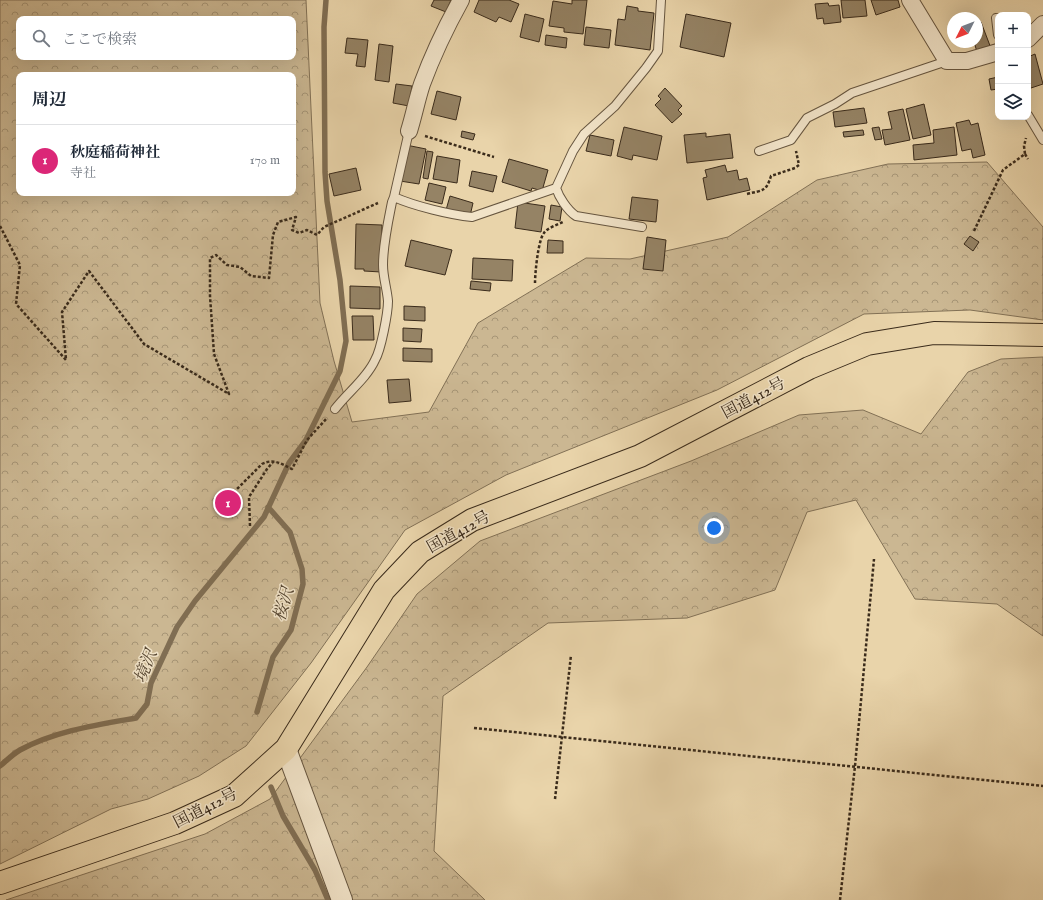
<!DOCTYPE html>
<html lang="ja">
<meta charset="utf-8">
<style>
body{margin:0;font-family:"IM FELL English","Noto Serif JP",serif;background:#f6f6f7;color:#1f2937}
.controls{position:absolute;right:12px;top:12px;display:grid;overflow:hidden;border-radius:8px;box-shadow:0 4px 16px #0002}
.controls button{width:36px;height:36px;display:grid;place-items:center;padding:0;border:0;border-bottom:1px solid #e0e1e3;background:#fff;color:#1f2937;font:20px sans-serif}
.compass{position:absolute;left:947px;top:12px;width:36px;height:36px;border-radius:50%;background:#fff;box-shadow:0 4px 16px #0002;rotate:228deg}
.you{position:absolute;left:714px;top:528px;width:14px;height:14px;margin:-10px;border:3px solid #fff;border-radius:50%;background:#1a73e8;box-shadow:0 0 0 6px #1a73e833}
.badge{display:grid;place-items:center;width:26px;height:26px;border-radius:50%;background:#db2777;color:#fff;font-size:13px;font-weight:700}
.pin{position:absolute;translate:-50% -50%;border:2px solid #fff;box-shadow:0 1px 4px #0006}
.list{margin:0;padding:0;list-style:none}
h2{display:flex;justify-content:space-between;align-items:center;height:52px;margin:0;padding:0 16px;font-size:17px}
h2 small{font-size:13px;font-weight:400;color:#747a83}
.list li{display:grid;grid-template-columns:26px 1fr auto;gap:12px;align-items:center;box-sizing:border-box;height:72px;padding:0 16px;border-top:1px solid #e0e1e3}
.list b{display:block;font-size:15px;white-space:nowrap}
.list p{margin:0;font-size:13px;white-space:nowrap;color:#747a83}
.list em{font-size:13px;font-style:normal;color:#747a83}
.icon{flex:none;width:22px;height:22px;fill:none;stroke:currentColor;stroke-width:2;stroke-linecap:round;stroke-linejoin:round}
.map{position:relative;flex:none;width:1043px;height:900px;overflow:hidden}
.search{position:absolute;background:#fff;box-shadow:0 4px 16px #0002;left:16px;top:16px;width:280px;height:44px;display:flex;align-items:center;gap:10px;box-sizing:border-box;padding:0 14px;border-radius:8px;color:#747a83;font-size:15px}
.panel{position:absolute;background:#fff;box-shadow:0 4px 16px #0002;left:16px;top:72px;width:280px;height:124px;border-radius:8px}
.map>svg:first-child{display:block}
.forest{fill:url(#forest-crowns);stroke:#827156;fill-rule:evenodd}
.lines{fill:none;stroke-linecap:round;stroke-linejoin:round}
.stream{stroke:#806e53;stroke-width:5.5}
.building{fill:#958365;stroke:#3a2b1b}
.service-casing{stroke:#66553f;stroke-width:10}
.minor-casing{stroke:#66553f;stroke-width:18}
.tertiary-casing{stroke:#66553f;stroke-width:22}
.trunk-casing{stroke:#3a2b1b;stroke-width:24}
.path{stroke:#3a2b1b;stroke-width:2.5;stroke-dasharray:3 2;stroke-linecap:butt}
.service{stroke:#f1e3c8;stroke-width:8}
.minor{stroke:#f1e3c8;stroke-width:16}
.tertiary{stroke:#f1e3c8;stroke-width:20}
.trunk{stroke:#e9d4aa;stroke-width:22}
.labels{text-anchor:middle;stroke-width:3;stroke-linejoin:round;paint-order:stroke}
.street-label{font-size:16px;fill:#3a2b1b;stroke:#f1e3c8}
.water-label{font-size:17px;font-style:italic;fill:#574732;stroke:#f1e3c8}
</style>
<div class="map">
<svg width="1043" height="900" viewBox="0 0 1043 900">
<defs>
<pattern id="forest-crowns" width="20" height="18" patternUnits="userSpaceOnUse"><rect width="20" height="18" fill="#cbb792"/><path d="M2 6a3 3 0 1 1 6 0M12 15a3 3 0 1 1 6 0" fill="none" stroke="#a69576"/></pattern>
</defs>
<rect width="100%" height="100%" fill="#e9d4aa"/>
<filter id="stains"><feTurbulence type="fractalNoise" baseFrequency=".005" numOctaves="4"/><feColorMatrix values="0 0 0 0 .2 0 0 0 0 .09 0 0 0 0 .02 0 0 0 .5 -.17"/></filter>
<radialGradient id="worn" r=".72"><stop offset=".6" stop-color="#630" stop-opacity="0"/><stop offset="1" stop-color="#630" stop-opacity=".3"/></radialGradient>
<path class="forest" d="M0,0H306L320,303L334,361L352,422L429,412L478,323L586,258L630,259L728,237L817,180L888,164L987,162L1043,227V320L970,310L864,314L717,390L506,475L405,530L311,663L246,746L199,776L148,799L111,809L0,864ZM19,19H293V57H19ZM19,75H293V193H19Z
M1043,357V636L997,604L915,599L856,500L807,512L775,590L687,618L548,623L443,696L434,851L485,900H6L205,834L270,799L367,667L417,594L480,541L691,461L799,415L863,410L921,434L968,372L1001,359Z"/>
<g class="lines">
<path class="stream" d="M257,712L273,657L291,630L303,584L302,569L290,532L268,507
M0,766C6,761 13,754 20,750C55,731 96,725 136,718L147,704L151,683L177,627L195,601L264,517L289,463L306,440L340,371L346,341L340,280L327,201L325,172L324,27L326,0
M271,787L283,816L315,870L328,900"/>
</g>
<path class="building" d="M434,0H451L446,12L431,6Z
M479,0H509L519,4L511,22L499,17L496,22L474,12Z
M572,0H587L583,34L564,32V28L549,26L553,1L572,4Z
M841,0H865L867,16L843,18Z
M871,0H898L900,7L876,15Z
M828,3L829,6L839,5L841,22L824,24L823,18L817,19L815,4Z
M627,6L638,8V11L654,13L650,50L615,45L618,19L625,20Z
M525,14L544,19L539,42L520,37Z
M686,14L731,23L724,57L680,47Z
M981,22L992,51L978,55L974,42H977V23Z
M586,27L611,30L609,48L584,45Z
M546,35L567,38L566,48L545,45Z
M347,38L368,40L365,67L356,66L358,54L345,53Z
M379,44L393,46L389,82L375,80Z
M1035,54L1043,84L1028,89V57Z
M998,77V89L991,90L989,79Z
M396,84L412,86L409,106L393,103Z
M665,88L682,106L678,110L682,114L672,123L655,105L661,99L658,96Z
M437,91L461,97L456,120L431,114Z
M924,104L931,135L913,139L906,109Z
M864,108L867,123L835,127L833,112Z
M903,109L910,140L885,145L882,130L892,129L888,112Z
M969,120L971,125L978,123L985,155L973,158L971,149L962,151L956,123Z
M624,127L662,136L657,160L633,155L632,160L617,156Z
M879,127L882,139L875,140L872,128Z
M954,127L957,155L914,160L913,145L934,143L933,130Z
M863,130L864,135L844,137L843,132Z
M462,131L475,134L473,140L461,137Z
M706,133V137L730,134L733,158L687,163L684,135Z
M590,135L614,140L611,156L586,151Z
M406,145L426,149L419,184L400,181Z
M427,151L433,152L428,179L423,178Z
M437,156L460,160L457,183L433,179Z
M509,159L548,170L542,191L532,188L531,191L502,182Z
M725,165L727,172L737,170L739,180L747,178L750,190L707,200L703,178L707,177L705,170Z
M356,168L361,190L334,196L329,174Z
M472,171L497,176L493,192L469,186Z
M429,183L446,187L442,204L425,200Z
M450,196L473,203L470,216L446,210Z
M632,197L658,200L656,222L629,219Z
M518,202L545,206L541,232L515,228Z
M551,205L562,207L560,221L549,219Z
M356,224L382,225L381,272L364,271V269H355Z
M970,236L979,242L973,251L964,244Z
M647,237L666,240L663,271L643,269Z
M411,240L452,250L445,275L405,266Z
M548,240L563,241V253H547Z
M473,258L513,260L512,281L472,279Z
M471,281L491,283L490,291L470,289Z
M350,286L380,287V309L350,308Z
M404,306L425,307V321L404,320Z
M352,316H373L374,340H353Z
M403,328L422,329L421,342L403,341Z
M403,348L432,349V362L403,361Z
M409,379L411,401L389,403L387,380Z
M223,501L229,502V508L223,507Z"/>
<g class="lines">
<g class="service-casing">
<path id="service" d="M996,18L998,35
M1028,115L1043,140
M759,151L791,140L807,118L835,104L852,93L947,61
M394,197C414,206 451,215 472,217L556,188
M642,227L576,216C567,210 559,197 556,188L573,151L584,134L615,106L646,68L658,51L661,0
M335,409C347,393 367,378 375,360C381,350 388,313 388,301C387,289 383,277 383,265C383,244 388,222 392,202L394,197L409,131"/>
</g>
<g class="minor-casing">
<path id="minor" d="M910,0L947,61H967L998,52
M1028,39L1043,24
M409,131C414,115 417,99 422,84C433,54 446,27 461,0"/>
</g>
<g class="tertiary-casing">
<path id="tertiary" d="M286,749L342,900"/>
</g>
<g class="trunk-casing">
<path id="trunk" d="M0,883L175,823L234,796L286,749L384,590L420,552L472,520L640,456L809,368L867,344L934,333L1043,335"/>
</g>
<path class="path" d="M425,136L494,157
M1025,154L1028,159
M747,194C763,190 766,192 771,176L795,168L799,165L796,151
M0,226L20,265L16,304L66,360L62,312L89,271L144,344L229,394L214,354L210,296V258L216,255L227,265L240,267L251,276L269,278L273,235L278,222L296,217L292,230L299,233L307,230L317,235L324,227L378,203
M974,231L1003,170L1025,154L1024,146L1026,138
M535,283C535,274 538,240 544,233C547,228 557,225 563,222
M230,496L262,464C274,458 281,464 292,469L307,440L327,418
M250,526L249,497L267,469L273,462
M474,728L1043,786
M555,799L571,655
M840,900L855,766L874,559"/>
<use href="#service" class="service"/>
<use href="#minor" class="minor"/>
<use href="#tertiary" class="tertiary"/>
<use href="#trunk" class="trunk"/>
</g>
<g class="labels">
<g class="street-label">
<text transform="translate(753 397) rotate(-28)" y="6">国道412号</text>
<text transform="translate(458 531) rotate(-29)" y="6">国道412号</text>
<text transform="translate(205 807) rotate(-27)" y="6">国道412号</text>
</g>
<g class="water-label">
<text transform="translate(283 604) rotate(-74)" y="6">桜沢</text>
<text transform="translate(145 666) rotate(-68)" y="6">境沢</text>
</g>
</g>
<rect width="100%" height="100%" filter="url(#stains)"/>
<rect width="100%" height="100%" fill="url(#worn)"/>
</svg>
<div class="controls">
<button>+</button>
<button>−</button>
<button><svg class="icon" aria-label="layers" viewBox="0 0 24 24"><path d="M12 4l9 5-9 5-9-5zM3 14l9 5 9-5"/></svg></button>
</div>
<svg class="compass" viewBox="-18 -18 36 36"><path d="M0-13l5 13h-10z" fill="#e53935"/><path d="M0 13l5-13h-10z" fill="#747a83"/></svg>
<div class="you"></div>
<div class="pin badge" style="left:228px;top:503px">1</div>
<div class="search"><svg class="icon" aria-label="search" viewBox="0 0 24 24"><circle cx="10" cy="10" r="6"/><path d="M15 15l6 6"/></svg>ここで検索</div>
<section class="panel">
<h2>周辺<small></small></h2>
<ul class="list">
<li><span class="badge">1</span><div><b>秋庭稲荷神社</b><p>寺社</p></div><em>170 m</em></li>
</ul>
</section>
</div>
